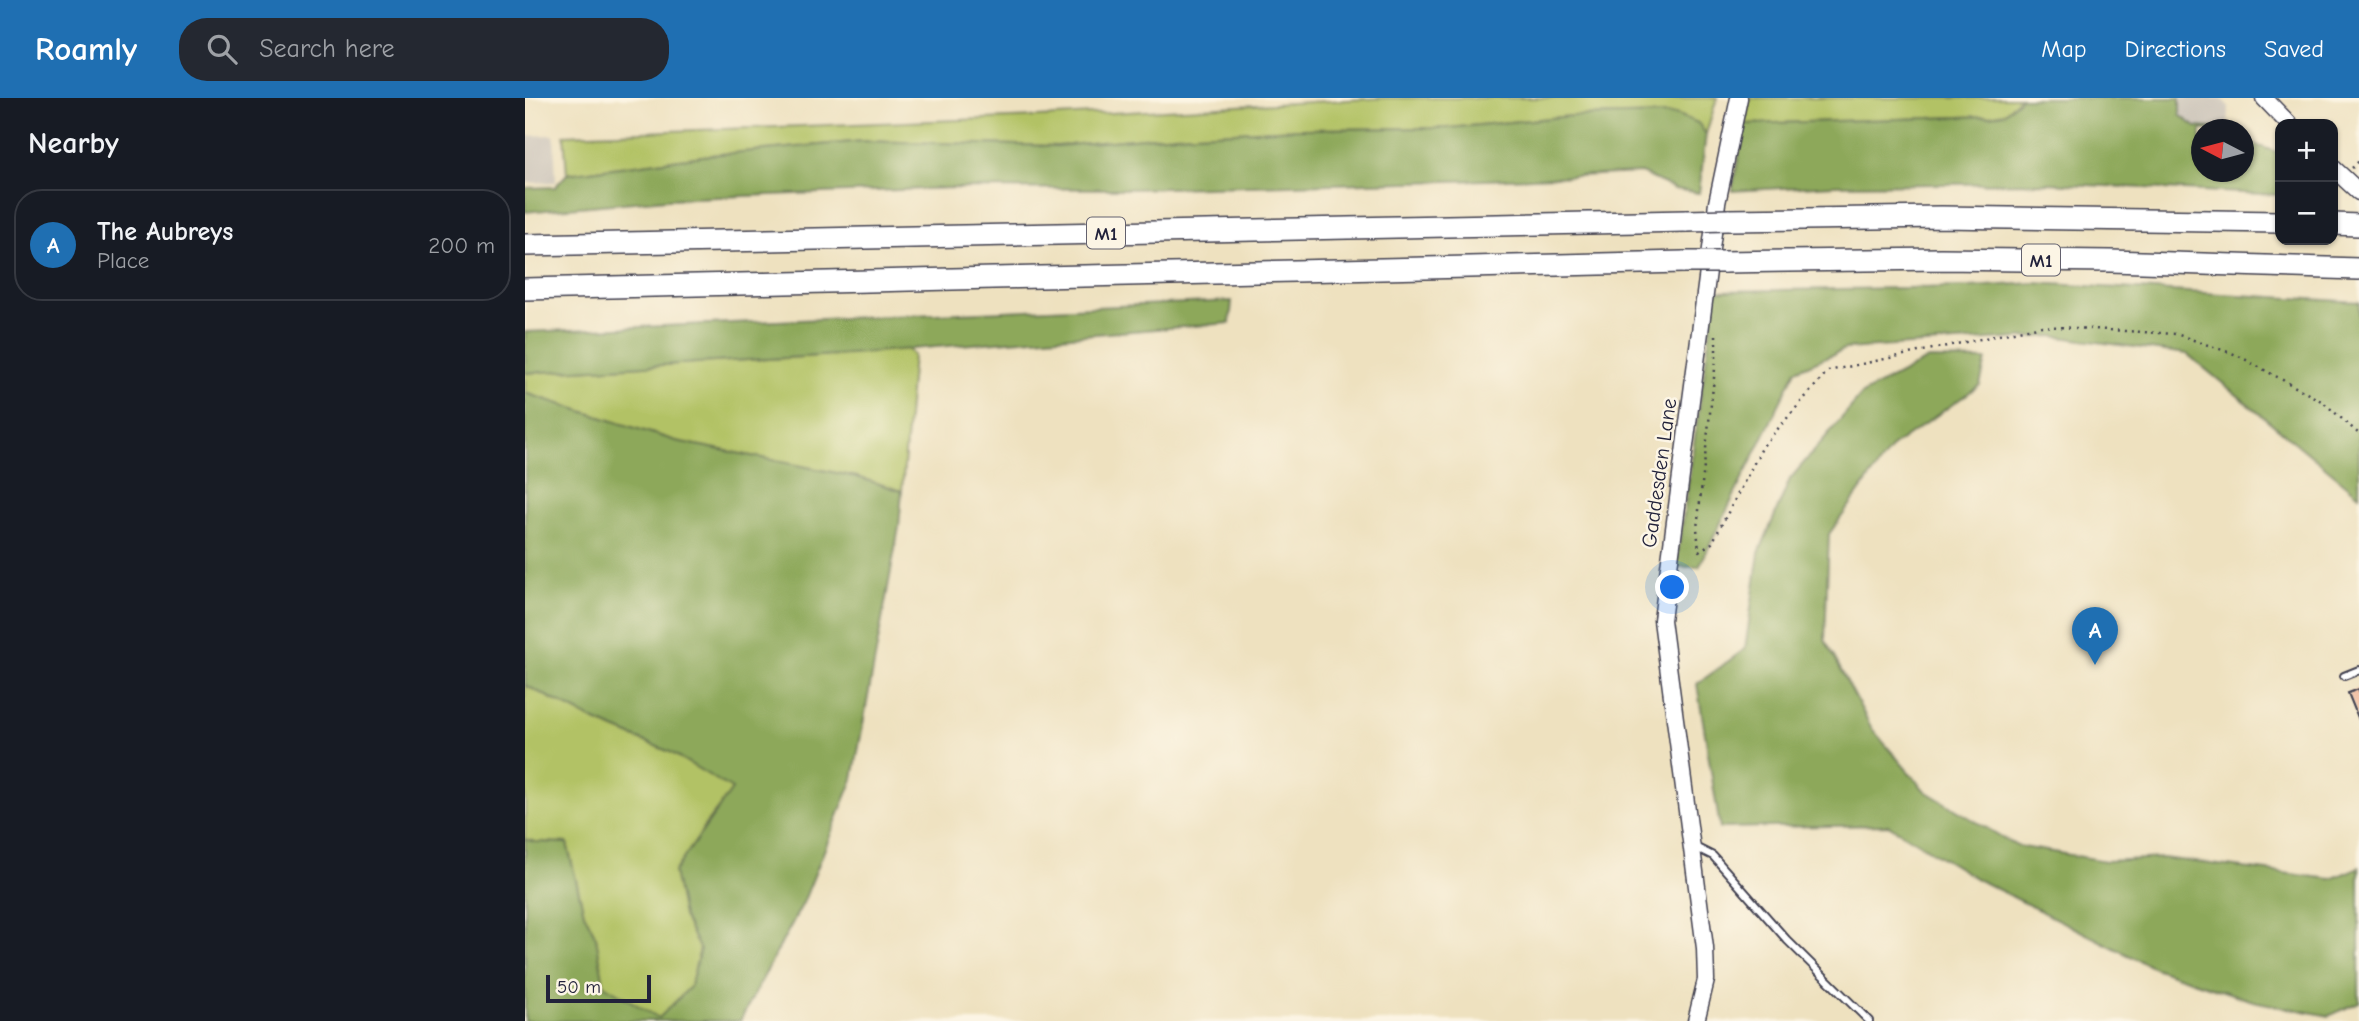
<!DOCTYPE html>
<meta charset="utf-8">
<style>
body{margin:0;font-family:"Comic Neue",sans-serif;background:#242831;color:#f1f3f6}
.controls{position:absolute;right:21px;top:21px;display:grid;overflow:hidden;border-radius:14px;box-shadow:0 2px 5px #0004}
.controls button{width:63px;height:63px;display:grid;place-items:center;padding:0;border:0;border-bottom:2px solid #363941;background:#171b24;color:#f1f3f6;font:35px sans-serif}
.compass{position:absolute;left:1666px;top:21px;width:63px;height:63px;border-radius:50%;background:#171b24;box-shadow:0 2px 5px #0004;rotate:276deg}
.scale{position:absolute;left:21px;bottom:18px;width:105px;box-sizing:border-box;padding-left:7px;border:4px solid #22223b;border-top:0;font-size:19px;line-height:24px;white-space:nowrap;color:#22223b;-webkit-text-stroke:5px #fcf5e5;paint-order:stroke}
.you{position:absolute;left:1148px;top:490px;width:24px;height:24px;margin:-18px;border:5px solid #fff;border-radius:50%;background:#1a73e8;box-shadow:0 0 0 10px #1a73e833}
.badge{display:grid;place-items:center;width:46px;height:46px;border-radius:50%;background:#1f6fb2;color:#fff;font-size:23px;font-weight:700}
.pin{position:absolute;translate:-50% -58px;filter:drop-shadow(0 2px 4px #0008)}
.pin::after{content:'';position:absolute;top:37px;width:24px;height:21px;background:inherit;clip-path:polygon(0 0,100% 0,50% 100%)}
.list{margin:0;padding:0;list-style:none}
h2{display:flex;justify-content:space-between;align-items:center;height:91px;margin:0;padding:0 28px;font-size:30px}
h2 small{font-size:23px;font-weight:400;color:#9ea1a6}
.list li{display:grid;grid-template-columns:46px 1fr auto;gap:21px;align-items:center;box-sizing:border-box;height:112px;margin:0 14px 14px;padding:0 14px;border:2px solid #363941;border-radius:28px}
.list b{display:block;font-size:26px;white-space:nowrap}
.list p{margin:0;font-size:23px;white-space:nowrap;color:#9ea1a6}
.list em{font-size:23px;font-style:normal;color:#9ea1a6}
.icon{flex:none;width:38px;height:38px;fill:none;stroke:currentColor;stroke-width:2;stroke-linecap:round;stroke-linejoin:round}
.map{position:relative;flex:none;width:1834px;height:923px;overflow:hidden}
header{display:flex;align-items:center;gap:42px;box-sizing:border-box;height:98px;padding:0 35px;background:#1f6fb2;color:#fff}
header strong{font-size:33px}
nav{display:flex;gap:38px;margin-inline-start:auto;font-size:24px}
.search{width:490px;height:63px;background:#242831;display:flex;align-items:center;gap:18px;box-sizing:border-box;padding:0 24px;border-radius:28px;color:#9ea1a6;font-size:26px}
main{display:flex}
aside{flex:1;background:#171b24}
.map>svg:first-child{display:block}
.industrial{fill:#cbc3b8}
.green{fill:#b2c265;stroke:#6a7250;stroke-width:2}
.forest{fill:#8da85a;stroke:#58654a;stroke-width:2}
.building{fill:#eca684}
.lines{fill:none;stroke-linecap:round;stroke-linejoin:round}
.lane-casing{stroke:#413f4f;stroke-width:10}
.secondary-casing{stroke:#413f4f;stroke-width:19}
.highway-casing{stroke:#413f4f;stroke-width:24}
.path{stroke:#413f4f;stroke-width:2.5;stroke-dasharray:2 5;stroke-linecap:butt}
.lane{stroke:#fff;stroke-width:6}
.secondary{stroke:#fff;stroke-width:16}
.highway{stroke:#fff;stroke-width:21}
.highway-bridge-casing{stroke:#413f4f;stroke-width:24;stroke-linecap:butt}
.highway-bridge{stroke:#fff;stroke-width:21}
.labels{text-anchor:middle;stroke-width:5;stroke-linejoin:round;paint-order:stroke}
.shield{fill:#fcf5e5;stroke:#63616e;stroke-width:2}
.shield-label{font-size:19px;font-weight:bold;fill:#22223b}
.street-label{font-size:21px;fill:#22223b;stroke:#fcf5e5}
</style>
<header>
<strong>Roamly</strong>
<div class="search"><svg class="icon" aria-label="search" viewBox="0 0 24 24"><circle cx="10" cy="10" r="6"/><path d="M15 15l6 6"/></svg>Search here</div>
<nav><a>Map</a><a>Directions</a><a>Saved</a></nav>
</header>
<main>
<aside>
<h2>Nearby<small></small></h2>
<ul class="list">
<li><span class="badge">A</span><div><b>The Aubreys</b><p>Place</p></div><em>200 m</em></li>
</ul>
</aside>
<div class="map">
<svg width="1834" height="923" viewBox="0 0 1834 923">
<rect width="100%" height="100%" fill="#fcf5e5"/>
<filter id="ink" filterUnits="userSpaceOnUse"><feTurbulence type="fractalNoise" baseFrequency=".0143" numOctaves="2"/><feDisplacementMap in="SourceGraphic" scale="14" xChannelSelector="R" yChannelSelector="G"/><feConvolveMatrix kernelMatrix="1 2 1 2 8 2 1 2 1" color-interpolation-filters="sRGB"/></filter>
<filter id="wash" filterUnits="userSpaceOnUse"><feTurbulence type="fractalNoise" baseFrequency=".00686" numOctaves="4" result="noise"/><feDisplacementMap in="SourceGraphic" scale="28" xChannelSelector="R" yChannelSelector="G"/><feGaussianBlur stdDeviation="1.57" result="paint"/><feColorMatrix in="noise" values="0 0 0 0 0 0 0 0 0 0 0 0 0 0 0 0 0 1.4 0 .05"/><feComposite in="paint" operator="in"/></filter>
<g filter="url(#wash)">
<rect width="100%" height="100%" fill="#eee1bf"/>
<path class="industrial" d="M1655,0H1696L1704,9L1703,31L1671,29L1654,17Z
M29,37L31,84L0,85V38Z"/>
<path class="green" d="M859,0H1192L1181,36L1173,25L1151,16L1046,18L923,30L773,31L650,37L532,48L338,43L185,57L42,76L39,37L513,19Z
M1225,0H1496L1480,15L1465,18L1220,26Z
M382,250L388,257L377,393L332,379L151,343L0,295V275L312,257Z
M0,587L68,622L145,654L208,691L179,728L170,746L158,818L175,852L165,889L134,921L79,888L71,839L59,815L42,745L10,744L0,741Z"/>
<path class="forest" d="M1496,0H1655V17L1671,29L1703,31L1676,32V74H1718L1719,43L1755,55V97L1522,85L1309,87L1207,93L1220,26L1465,18L1480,15Z
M1151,16L1173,25L1181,36L1174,95L1150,91L1116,75L961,82L603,91L428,90L142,101L0,114V90L30,89L42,76L185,57L338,43L533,48L650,37L773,31L923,30L1046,18Z
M1510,185L1834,204V397L1662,256L1527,238L1320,251L1271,272L1174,469H1151L1191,193L1444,189Z
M707,203L705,225L312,257L0,275V234Z
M1403,261L1461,262L1455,287L1367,349L1304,436L1300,542L1347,631L1400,693L1492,748L1581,763L1638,760L1806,781L1834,769V904L1804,918L1728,903L1629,870L1454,782L1363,727L1195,730L1172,586L1220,551L1234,455L1265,381L1337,296Z
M0,295L151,343L332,379L377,393L374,429L328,681L278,805L215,923H0V741L10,744L42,745L59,815L71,839L79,887L134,920L165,889L175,852L158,818L149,774L207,691L145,654L68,622L0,587Z"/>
<g id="blocks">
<path class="building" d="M1834,591V622L1823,595Z"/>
</g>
</g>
<g filter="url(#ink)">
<use href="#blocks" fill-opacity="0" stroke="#413f4f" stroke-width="2"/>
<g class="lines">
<g class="lane-casing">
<path id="lane" d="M1819,578L1834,572
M1170,749L1188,758L1262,842L1344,923"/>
</g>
<g class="secondary-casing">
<path id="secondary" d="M1739,0L1764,26
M1808,70L1834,94
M1171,923L1181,882L1180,850L1137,522L1192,105L1214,0"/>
</g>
<g class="highway-casing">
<path id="highway" d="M1203,122L1416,119L1755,124
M1808,126L1834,127
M0,147L1162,123
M1198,164L1416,161L1586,163L1834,171
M0,191L1159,164"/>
</g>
<path class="path" d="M1827,70L1834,63
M1191,237V262L1172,430L1174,453L1187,445L1238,348L1303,273L1517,228L1651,236L1712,257L1798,304L1834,336"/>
<use href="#lane" class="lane"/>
<use href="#secondary" class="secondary"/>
<use href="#highway" class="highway"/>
<g class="highway-bridge-casing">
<path id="highway-bridge" d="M1162,123L1203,122
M1159,164H1198"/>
</g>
<use href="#highway-bridge" class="highway-bridge"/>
</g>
</g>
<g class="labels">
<g class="shield">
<rect x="562" y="119.5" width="38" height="31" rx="5"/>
<rect x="1497" y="146.5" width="38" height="31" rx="5"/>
</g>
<g class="shield-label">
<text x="581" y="142">M1</text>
<text x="1516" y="169">M1</text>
</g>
<g class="street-label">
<text transform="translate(1134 375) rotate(-82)" y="7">Gaddesden Lane</text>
</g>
</g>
</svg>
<div class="controls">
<button>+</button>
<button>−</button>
</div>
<svg class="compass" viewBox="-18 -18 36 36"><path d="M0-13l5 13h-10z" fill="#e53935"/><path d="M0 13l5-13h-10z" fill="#9ea1a6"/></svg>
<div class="scale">50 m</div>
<div class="you"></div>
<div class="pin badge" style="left:1570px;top:567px">A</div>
</div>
</main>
